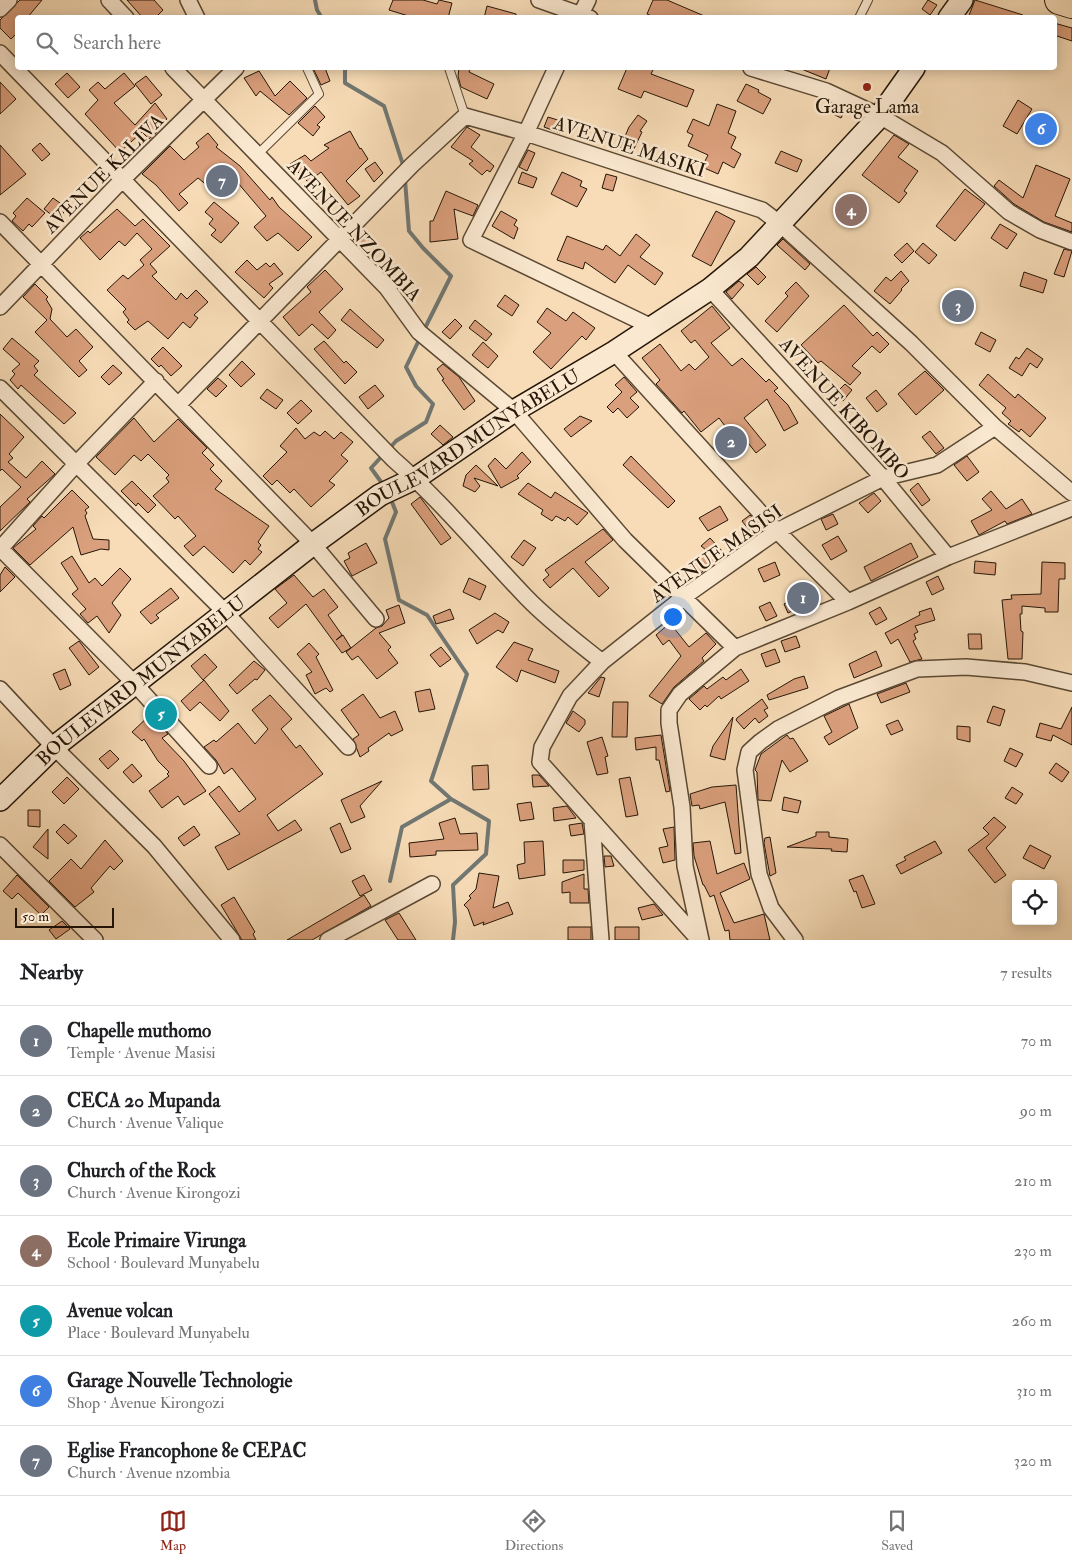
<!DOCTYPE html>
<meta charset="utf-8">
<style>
body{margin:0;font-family:"IM FELL Double Pica",serif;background:#f2f2f2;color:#202124}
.controls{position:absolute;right:15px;bottom:15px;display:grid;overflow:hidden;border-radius:5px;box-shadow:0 2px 12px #0003}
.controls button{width:45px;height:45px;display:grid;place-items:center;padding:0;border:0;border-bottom:1px solid #e0e0e0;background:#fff;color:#202124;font:25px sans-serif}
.scale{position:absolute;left:15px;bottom:12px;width:99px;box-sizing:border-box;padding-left:5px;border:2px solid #251607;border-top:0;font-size:14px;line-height:18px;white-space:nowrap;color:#251607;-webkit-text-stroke:4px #fae8d0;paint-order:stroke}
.you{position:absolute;left:672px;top:616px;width:18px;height:18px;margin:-12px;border:4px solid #fff;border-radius:50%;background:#1a73e8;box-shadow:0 0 0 8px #1a73e833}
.badge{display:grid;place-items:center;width:32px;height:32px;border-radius:50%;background:#8f2418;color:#fff;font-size:16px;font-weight:700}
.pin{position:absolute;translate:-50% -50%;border:2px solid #fff;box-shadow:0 1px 5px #0006}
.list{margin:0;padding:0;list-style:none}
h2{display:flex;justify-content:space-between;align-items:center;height:65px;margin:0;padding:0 20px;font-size:21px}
h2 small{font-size:16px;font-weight:400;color:#757577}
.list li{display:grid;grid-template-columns:32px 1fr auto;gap:15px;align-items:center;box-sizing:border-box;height:70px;padding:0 20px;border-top:1px solid #e0e0e0}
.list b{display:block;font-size:19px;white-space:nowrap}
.list p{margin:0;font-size:16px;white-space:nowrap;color:#757577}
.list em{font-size:16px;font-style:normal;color:#757577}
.icon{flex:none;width:28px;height:28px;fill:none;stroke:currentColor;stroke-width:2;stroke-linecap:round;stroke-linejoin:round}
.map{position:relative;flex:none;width:1072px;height:940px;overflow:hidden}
.search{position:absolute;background:#fff;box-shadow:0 2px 12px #0003;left:15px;right:15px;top:15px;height:55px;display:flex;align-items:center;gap:12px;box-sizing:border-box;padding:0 18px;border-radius:5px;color:#757577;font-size:19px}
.sheet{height:555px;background:#fff}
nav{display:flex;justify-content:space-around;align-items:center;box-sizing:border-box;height:70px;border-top:1px solid #e0e0e0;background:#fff;font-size:14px;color:#757577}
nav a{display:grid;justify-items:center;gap:2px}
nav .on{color:#8f2418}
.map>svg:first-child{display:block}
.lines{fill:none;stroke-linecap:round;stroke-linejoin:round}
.stream{stroke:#717773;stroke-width:4}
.building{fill:#da9f7c;stroke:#251607}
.lane-casing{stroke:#5a4833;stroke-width:10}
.street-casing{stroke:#5a4833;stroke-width:18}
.secondary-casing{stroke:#251607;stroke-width:24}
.highway-casing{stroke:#251607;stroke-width:30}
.lane{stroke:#fae8d0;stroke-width:8}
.street{stroke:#fae8d0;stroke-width:15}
.secondary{stroke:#fae8d0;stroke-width:21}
.highway{stroke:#f7dcb7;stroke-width:28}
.poi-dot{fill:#8f2418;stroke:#fae8d0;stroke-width:2}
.labels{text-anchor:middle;stroke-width:5;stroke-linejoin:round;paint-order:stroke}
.poi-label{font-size:19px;fill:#251607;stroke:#fae8d0}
.street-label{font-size:19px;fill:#251607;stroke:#fae8d0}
</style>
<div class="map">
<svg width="1072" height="940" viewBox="0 0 1072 940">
<rect width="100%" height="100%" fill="#f7dcb7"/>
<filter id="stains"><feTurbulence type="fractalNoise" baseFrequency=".004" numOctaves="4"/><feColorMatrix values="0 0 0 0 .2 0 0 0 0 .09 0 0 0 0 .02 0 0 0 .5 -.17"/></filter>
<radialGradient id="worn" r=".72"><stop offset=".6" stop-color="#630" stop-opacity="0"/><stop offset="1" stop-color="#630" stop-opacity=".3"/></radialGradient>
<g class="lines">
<path class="stream" d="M315,0L317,10L322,18
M345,68V83L384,106L404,168
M405,180L409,231L423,248L451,276L423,332
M388,450L396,441L426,422L433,404L416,386L406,367L420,338
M383,455L371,468L384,486
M390,497L396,512L385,539L399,600L427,615L467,674L431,781L451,799L489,821L486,854L453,885L455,922L453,940
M390,881L402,827L451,799"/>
</g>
<path class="building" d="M20,0H42L27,18H18V32L11,39L0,28V20Z
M127,0H154L163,10L155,18H143Z
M393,0H423L437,4L439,0L452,3L448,18H415L389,10Z
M653,0H667L709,18H656L647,14Z
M928,0L937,5L930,15L922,9Z
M975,0L1023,15L1022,18H968Z
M487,6L516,14V18H484Z
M1054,23L1072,28V41L1054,35Z
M313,68H325L330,81L321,85Z
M459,68H471L469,72L494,84L487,99L461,87L458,76Z
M627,68H654L651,74L694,90L687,107L644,91L641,98L618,89Z
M799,68H830L826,79Z
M259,71L275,96L290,81L307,98L289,115L260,91L256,96L244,78Z
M67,73L80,87L68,98L55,84Z
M124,73L135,86L114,103L135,125L155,103L167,119L154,129L157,132L149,139L142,132L120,152L85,114L98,100L89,90L98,82L105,89Z
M146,76L162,95L151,104L135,84Z
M0,82L16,99L0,114Z
M746,84L759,90L758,92L771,99L763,114L737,101Z
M1018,100L1032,109L1017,134L1003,126Z
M717,104L736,111L728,133L736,137L731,148L741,154L734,168L723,162L718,174L702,167L708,155L688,146L693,135L687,132L693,119L709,126Z
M315,106L325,117L317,125L320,127L313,136L298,123Z
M836,106L845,110L841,118L833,114Z
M638,115L647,121L640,131L642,132L632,153L620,148L629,127Z
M548,117L564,122L560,133L544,127Z
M467,127L480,135L471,147L494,166L490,172L487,170L482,175L469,164L473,161L451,147Z
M350,131L360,149L361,148L368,159L346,181L360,196L348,205L321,172L308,182L290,164L305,155L311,161L329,148L324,145Z
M208,133L218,145L216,147L240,166L270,200L272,197L279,207L312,237L298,251L278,233L267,241L254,227L266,216L232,176L218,194L198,178L179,194L188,203L179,211L156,185L142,174L170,146L184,160L199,147L196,143Z
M894,135L909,144L898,157L918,171L904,191L907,193L899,203L862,175Z
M40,143L50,154L42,161L32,150Z
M0,145L26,174L0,195Z
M528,150L535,153L527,171L519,167Z
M781,151L802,160L797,172L775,163Z
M375,162L383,173L374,182L365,169Z
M1036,165L1070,179L1055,216L1072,223V232L1044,222L1014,204L994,186L999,180L1023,198Z
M522,172L537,178L533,188L518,183Z
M562,172L582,181L580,186L587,189L577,207L551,194Z
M606,174L617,177L613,191L602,188Z
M965,189L985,204L955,241L936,226Z
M446,191L478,205L473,216L454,209L458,239L430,242V221H433Z
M27,198L45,213L32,227L29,224L23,231L12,221L16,216L13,213Z
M53,198L67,208L58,220L44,209Z
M214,202L239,223L221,243L211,235L216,230L209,224L213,219L205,212Z
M117,209L135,226L143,219L170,246L150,264L157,272L152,276L176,300L181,293L187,299L196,290L208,302L194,315L198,318L190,328L183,322L168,339L148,321L135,330L127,322L129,320L123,312L126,309L107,290L123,275L128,279L144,265L140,260L152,249L137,233L125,246L119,241L100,260L80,238L88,231L90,233Z
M501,211L517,220L514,225L518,228L514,239L492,226Z
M716,211L735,221L711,266L692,256Z
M1000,224L1017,234L1007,249L991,238Z
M363,229L372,240L362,248L353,239Z
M636,234L650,245L640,257L663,273L655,285L628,265L615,283L585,262L583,269L557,260L567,236L603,250L606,245L620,256Z
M783,239L810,264L805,270L777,245Z
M907,243L914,251L902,263L894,255Z
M923,243L937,255L929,264L915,252Z
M1064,249L1072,251L1064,277L1054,274Z
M247,260L257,270L266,263L270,267L274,263L283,274L269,284L273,288L264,298L235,272Z
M756,267L766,277L758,285L747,274Z
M325,270L343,289L319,312L336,330L328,339L312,324L299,336L283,317L311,292L307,287Z
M901,271L909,281L901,289L902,290L890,304L874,291L886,277L891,281Z
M1024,272L1047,280L1043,293L1020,286Z
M739,281L744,285L732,299L726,292Z
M796,282L809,296L777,332L765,321L788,296L785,293Z
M35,284L48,297L46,299L52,309L50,319L67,337L76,329L93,347L79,361L87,370L79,377L35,332L47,320L23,297Z
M505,295L519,305L512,316L497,306Z
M844,305L873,336L877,332L889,344L880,353L872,346L852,366L861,373L850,385L821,361L818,363L801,345Z
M712,306L730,328L711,343L732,366L742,358L766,382L769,379L778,388L774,391L788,405L798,423L784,431L767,399L744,418L766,445L756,453L734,425L728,430L719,418L701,432L684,411L682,413L656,384L660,380L642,358L660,344L681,371L689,364L695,370L709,357L695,340L691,343L681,331Z
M547,308L566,321L573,312L595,328L586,340L582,336L551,369L533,352L551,333L537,322Z
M350,309L384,340L377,348L341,320Z
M455,319L462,326L450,339L442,332Z
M475,320L492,334L486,341L469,328Z
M981,332L996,340L990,352L975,344Z
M12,338L39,361L34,366L38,371L34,375L76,413L64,424L21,385L18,389L10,380L15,374L12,371L20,364L3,349Z
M324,341L344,363L346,361L357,372L345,384L314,349Z
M483,342L498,356L488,368L472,355Z
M163,347L182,366L171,376L161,365L159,367L151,359Z
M1027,348L1043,359L1037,368L1030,363L1022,376L1009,368L1016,357L1019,359Z
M242,361L255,374L241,387L229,375Z
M443,364L459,377L475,401L464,410L442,380L444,379L437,369Z
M113,365L122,373L109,385L101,377Z
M925,371L944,390L916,415L898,394Z
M988,374L1015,398L1018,394L1046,418L1030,437L1021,429L1019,432L1008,424L1011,421L1002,413L1006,408L979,385Z
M624,377L637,392L630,398L639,407L627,418L618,408L613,413L607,407L622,392L615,385Z
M218,378L227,386L216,397L207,389Z
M845,384L852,390L843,401L835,394Z
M375,385L384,396L368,409L359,397Z
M267,389L283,400L276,409L260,398Z
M876,390L887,404L877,412L866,398Z
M301,400L312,411L298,424L287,413Z
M0,414L24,437L9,454L13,458L8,462L26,478L42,461L55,474L27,499L30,502L0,531V507L21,487L2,469L0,471Z
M580,416L592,421L571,437L564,429Z
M134,418L154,442L178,419L207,448L202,453L214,465L210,469L222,481L215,489L269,526L258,542L261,545L258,549L262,552L250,565L245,560L233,573L204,546L193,556L184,546L196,536L178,516L175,519L153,496L169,482L166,478L169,475L148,454L141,461L134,455L115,475L96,457Z
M440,425L453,437L443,445L431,434Z
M296,428L305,439L314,432L320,436L325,431L334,439L341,432L353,442L341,455L348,461L329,481L335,485L311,507L294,489L290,493L277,480L272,485L263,476L287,452L280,446Z
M930,431L944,448L936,454L922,437Z
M522,452L531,462L517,476L519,478L501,488L488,466L495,458L506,469Z
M631,456L675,501L668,508L623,465Z
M967,456L979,472L967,481L954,465Z
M476,465L498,486L474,478L480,486L475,492L463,486L466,475Z
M132,481L156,505L148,513L138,503L136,506L121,491Z
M528,483L551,498L555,492L588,513L577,525L568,517L565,521L556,516L552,521L541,514L543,510L518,494Z
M918,483L930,500L922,506L910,490Z
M72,490L89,507L85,510L87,513L85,516L93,539L109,540V550L101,549L81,555L73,527L30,565L13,548L36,529L33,526L42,516L44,518Z
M991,491L1006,509L1022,499L1032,514L1007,524L1005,521L979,535L971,521L992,510L982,499Z
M874,493L881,501L868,513L859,503Z
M420,497L451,538L441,545L411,504Z
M720,506L728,520L708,531L699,518Z
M833,514L838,524L826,530L821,519Z
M750,515L759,525L750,531L742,521Z
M603,529L613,540L585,562L609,588L599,597L573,568L550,588L543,580L549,575L545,570Z
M838,536L847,551L831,560L822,545Z
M710,538L723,552L699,575L690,566L706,550L701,546Z
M524,540L536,548L523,566L511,557Z
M366,543L377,563L352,576L344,561L350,558L348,553Z
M911,543L918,557L871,581L864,567Z
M72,556L89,583L95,578L102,586L120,568L131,579L112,603L121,615L109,633L97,616L88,623L80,614L86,609L72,594L78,589L61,563Z
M975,561L996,563L995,575L974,573Z
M775,562L780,575L764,582L758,569Z
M1042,562L1065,563V579H1059L1058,612H1045V608L1022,606V614H1020L1021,631L1023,632L1022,659H1008L1002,600L1012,599L1011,595L1041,594Z
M5,567L15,577L0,592V575Z
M294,575L313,597L324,589L338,607L328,615L342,635L336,640L343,635L351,648L342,653L306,604L278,628L269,618L287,603L275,589Z
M938,576L944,589L932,595L926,582Z
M469,578L486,586L480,600L463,592Z
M171,588L179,598L156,615L159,618L151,624L140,612Z
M800,596L804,605L788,613L784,604Z
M770,602L777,616L766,621L759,607Z
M399,605L405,623L379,633L391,647L388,650L398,663L377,679L358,656L352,660L346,652L376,628L382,626L389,618L386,610Z
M880,607L887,619L876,625L869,613Z
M931,608L935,620L915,626L918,632L914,634L916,639L913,641L922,659L910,662L898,639L891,644L885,633L920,615L919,612Z
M450,609L454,619L436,624L433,616Z
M495,613L509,622L503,633L498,630L477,644L469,630Z
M670,623L689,647L706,633L716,644L702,658L704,661L674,687L662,704L649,696L681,656L669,640L663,645L656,635Z
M968,634H981L982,649H969Z
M796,636L800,647L785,652L781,641Z
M79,641L99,667L89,675L69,648Z
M514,642L533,649L528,660L559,671L555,683L521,670L517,682L496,667Z
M309,643L319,654L316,657L333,690L330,692L326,688L315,694L306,675L312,672L297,654Z
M441,647L451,659L440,667L430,655Z
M775,649L780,662L766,667L761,654Z
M876,651L882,666L854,678L849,664Z
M205,654L217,667L203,680L191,666Z
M254,661L265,670L257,680L255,679L237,694L229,685Z
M65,669L71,685L60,690L53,674Z
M741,669L749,681L721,699L719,696L707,707L705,705L700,710L689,699L704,686L707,689L723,677L726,680Z
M804,676L808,688L769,700L767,695L794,679Z
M601,677L605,678L599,697L588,693Z
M204,680L229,711L220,721L200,702L190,711L181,701Z
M906,683L910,692L881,703L877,694Z
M430,689L435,709L419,712L415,692Z
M363,694L380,718L395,711L403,730L391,736L389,733L368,748L369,751L360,757L353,739L359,735L341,710Z
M270,695L292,719L281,729L296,748L300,745L323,774L267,815L278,831L295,820L302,830L228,870L215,847L240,834L209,794L219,786L239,812L256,799L232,768L224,774L216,760L204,747L214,740L216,742L238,723L255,744L268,729L252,710Z
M762,699L768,708L764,710L768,716L759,723L755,718L744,729L736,720L737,718Z
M613,702H628L627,737H612Z
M849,704L858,728L829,745L824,737L832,732L824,716Z
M993,706L1005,710L1000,726L987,722Z
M1072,707V745L1053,735L1051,741L1036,737L1040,723L1061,729Z
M573,711L585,720V724L579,732L566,723Z
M150,715L168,734L162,738L184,761L206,791L184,805L178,796L162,808L149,791L169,776L167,774L169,772L158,761L144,739L142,741L132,732Z
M733,717L725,760L710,756L713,746Z
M898,720L903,730L891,735L886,725Z
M957,726L970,727V742L957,739Z
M661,735L670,791L666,792L659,760H656V747L636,750L635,738Z
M787,735L790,739L793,738L808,761L790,772L782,760L771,801L758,800L757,772L755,770L761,754Z
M602,737L608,756L605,757L608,773L597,775L587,742Z
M1010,748L1023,754L1016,767L1004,761Z
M110,750L119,759L108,769L99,759Z
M1056,763L1069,772L1062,782L1049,773Z
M132,764L142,776L133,783L123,772Z
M488,765L489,789L473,790L472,766Z
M532,775H539L549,786L533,787Z
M67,777L79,789L64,804L52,792Z
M630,777L638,815L626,817L619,779Z
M382,781L360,806L365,817L351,823L341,800Z
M736,785L741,853L735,854L725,802L700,809L699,805L692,806L690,794L712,787Z
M1012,787L1023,794L1016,804L1005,798Z
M784,797L801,801L798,813L782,810Z
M531,802L534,819L520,821L517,804Z
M567,806L576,818L554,821L553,808Z
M28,810H40V827L28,826Z
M994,817L1006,827L986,848L1006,875L995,883L968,850L989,834L983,828Z
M455,818L460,834L477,833L478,850L436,851V855L410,857L409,843L444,839L439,823Z
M340,823L351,849L341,853L330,828Z
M582,823L584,834L571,836L569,825Z
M64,824L77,836L68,844L56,832Z
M194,826L200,835L184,846L178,838Z
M674,827L675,860L663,863L659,848L668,846L663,829Z
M48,829V859L33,847Z
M816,832H829V837L848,839L847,852L831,851L832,849L787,847L816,836Z
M770,837L776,873L770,876L764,843L765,838Z
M105,840L123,861L114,870L110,866L91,888L94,892L75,907L49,881L71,859L81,869Z
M543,841L545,875L519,879L517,865L525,863L524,842Z
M710,841L717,874L744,863L750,879L720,893L734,923L764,914L770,940H730L729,930L725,931L714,895L710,897L704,885H703L694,856L693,843Z
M935,841L942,853L901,874L896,865L906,860L904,857Z
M1030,845L1051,856L1044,869L1023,858Z
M604,856H611L614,866L605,867Z
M563,860H584V870L563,873Z
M479,873L499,876L493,908L508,902L513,914L483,925L484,922L474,926L468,909L464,905L471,898L469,896L476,889Z
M584,874V889H588L589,903H570V892L562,893V882Z
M17,875L49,907L41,915L18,893L12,899L3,891Z
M364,875L372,890L360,896L352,881Z
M863,875L875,904L862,908L856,891L854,892L849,880Z
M364,895L371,906L312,940H287Z
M234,897L255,932L253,934L256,940H242L221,905Z
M654,904L663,915L642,920L638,908Z
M399,913L416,940H398L385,920Z
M62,921L70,929L56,939L49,930Z
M568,927H591V940H568Z
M615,927H639V940H615Z"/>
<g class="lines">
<g class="lane-casing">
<path id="lane" d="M859,18L868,0
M449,68L465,116
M258,154L319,94L307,68"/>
</g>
<g class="street-casing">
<path id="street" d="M109,0L126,18
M188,0L197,18
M539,0L590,18
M0,9L9,0
M579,18L588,0
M0,53L393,459C441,501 482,551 526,597C549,621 576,641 602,662
M173,68L387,288L419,332L514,411L625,540L735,648
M556,68L526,133L471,240L652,327
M751,68L826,91L880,116L942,153L1009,212L1040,230L1072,242
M0,222L313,544L376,619
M710,289L883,478L948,557
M0,307L122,180L236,68
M614,352L777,531L848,602
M0,388L226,613L348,747
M178,405L412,165L465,116L526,133L762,210L779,223L911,343L995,427L1072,493
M0,548L135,684L209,766
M0,549L77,463L156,381
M0,689L54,747L154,846L232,940
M592,821L601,940
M0,845L95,940
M328,940L432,884
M699,940L540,762L542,747L570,696L602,662L685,596L777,531L883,478L937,465L995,427
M701,940L685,866L682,807L669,723V710L680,694L735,648L848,602L948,557L1072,508
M795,940L771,908L759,874L745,770L749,752L760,742L778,729L839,698L917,669L966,667L1025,672L1072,683"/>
</g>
<g class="secondary-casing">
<g id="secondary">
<path d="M949,18L962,0"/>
<path id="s1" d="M0,800L54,747L313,544L380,495L416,478L514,411L614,352L710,289L749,257L880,116L914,68"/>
</g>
</g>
<g class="highway-casing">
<path id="highway" d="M1059,0L1072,4"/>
</g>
<use href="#lane" class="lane"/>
<use href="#street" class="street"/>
<use href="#secondary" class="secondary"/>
<use href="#highway" class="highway"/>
</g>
<circle class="poi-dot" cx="867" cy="87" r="5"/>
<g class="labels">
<g class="poi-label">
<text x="867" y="113">Garage Lama</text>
</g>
<g class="street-label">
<text transform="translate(630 146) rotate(18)" y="7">AVENUE MASIKI</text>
<text transform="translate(103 173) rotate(-45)" y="7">AVENUE KALIVA</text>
<text transform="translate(355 230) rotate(47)" y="7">AVENUE NZOMBIA</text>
<text transform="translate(845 408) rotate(48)" y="7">AVENUE KIBOMBO</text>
<text dy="7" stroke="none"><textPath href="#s1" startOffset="590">BOULEVARD MUNYABELU</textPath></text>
<text transform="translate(716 553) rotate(-35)" y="7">AVENUE MASISI</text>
<text dy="7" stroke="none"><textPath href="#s1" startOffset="185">BOULEVARD MUNYABELU</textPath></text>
</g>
</g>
<rect width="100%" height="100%" filter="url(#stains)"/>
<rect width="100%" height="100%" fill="url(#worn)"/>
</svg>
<div class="controls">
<button><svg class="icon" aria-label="locate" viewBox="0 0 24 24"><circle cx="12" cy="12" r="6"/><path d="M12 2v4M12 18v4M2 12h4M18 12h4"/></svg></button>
</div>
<div class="scale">50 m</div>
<div class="you"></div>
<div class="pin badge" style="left:803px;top:598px;background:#6b7280">1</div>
<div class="pin badge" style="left:731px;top:442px;background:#6b7280">2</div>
<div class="pin badge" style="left:958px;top:306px;background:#6b7280">3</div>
<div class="pin badge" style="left:851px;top:210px;background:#8d6e63">4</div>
<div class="pin badge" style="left:161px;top:714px;background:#0f9aa8">5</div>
<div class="pin badge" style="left:1041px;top:129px;background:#3f7fe0">6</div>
<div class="pin badge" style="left:222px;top:181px;background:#6b7280">7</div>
<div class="search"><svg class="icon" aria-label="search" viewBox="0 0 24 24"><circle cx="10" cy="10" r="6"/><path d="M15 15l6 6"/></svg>Search here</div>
</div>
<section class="sheet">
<h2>Nearby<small>7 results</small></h2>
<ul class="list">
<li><span class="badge" style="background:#6b7280">1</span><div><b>Chapelle muthomo</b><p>Temple · Avenue Masisi</p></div><em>70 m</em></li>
<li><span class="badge" style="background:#6b7280">2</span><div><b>CECA 20 Mupanda</b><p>Church · Avenue Valique</p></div><em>90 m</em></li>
<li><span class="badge" style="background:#6b7280">3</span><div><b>Church of the Rock</b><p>Church · Avenue Kirongozi</p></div><em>210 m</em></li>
<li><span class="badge" style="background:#8d6e63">4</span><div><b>Ecole Primaire Virunga</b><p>School · Boulevard Munyabelu</p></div><em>230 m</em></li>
<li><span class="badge" style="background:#0f9aa8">5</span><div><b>Avenue volcan</b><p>Place · Boulevard Munyabelu</p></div><em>260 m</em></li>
<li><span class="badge" style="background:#3f7fe0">6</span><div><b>Garage Nouvelle Technologie</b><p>Shop · Avenue Kirongozi</p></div><em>310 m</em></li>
<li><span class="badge" style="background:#6b7280">7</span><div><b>Eglise Francophone 8e CEPAC</b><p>Church · Avenue nzombia</p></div><em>320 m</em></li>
</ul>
</section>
<nav>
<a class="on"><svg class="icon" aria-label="map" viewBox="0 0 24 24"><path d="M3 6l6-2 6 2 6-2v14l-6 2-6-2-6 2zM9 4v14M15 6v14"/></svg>Map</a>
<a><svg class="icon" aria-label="directions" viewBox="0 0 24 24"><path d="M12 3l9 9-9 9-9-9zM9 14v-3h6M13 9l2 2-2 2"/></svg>Directions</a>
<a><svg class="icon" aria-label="saved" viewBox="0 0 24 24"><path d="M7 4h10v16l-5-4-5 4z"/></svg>Saved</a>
</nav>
